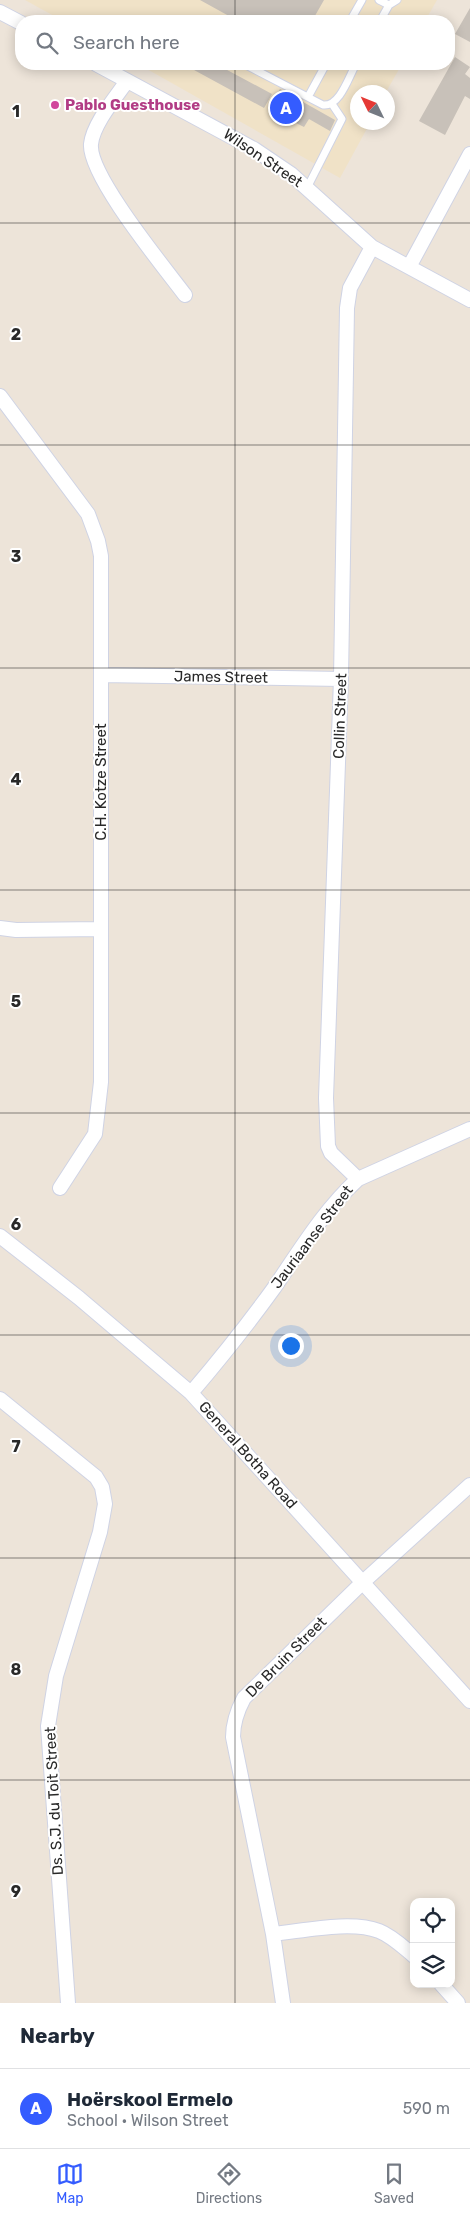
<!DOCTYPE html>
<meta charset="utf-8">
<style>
body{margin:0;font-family:Rubik,sans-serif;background:#f2f2f3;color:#1f2937}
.controls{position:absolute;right:15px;bottom:15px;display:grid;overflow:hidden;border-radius:10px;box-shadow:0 2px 12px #0003}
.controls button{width:45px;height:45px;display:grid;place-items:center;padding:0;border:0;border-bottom:1px solid #e0e1e3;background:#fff;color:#1f2937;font:25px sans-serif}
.compass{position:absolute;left:350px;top:85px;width:45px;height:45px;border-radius:50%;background:#fff;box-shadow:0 2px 12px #0003;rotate:313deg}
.you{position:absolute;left:290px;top:1345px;width:18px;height:18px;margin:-12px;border:4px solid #fff;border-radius:50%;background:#1a73e8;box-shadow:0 0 0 8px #1a73e833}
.badge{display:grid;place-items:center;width:32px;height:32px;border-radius:50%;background:#345cff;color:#fff;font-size:16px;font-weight:700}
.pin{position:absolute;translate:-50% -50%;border:2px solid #fff;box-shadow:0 1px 5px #0006}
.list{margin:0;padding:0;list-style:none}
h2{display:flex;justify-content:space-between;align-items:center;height:65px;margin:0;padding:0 20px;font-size:21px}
h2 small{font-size:16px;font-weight:400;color:#747a83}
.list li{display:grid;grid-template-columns:32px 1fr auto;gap:15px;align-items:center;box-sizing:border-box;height:80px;padding:0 20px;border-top:1px solid #e0e1e3}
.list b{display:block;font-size:19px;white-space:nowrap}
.list p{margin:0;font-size:16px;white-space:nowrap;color:#747a83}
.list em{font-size:16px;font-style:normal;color:#747a83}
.icon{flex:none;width:28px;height:28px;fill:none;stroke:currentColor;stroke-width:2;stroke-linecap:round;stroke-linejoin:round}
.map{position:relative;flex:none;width:470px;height:2003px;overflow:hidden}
.search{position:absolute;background:#fff;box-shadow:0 2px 12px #0003;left:15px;right:15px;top:15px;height:55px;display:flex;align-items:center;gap:12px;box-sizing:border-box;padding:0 18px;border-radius:20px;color:#747a83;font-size:19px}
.sheet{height:145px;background:#fff}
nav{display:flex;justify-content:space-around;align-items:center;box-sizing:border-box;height:70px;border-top:1px solid #e0e1e3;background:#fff;font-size:14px;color:#747a83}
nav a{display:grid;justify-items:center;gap:2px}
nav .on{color:#345cff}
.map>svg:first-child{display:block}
.education{fill:#f0e2c7}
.building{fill:#c8c1b9}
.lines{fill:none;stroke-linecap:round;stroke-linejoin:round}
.service-casing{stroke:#cfd3e4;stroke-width:9}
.minor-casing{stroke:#cfd3e4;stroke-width:16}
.service{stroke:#fff;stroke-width:7}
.minor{stroke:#fff;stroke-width:14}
.grid{fill:none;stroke:#292929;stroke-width:1;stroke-opacity:0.55}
.hotel-dot{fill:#d1479c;stroke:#fff;stroke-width:2}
.labels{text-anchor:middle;stroke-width:4;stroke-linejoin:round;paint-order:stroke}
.hotel-label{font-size:15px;font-weight:bold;fill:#b23c85;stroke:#fff;text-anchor:start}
.street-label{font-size:15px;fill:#292929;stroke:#fff}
.grid-label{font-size:16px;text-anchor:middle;font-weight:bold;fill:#292929;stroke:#fff;stroke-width:4;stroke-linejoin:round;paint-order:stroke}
</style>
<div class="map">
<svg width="470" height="2003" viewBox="0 0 470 2003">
<rect width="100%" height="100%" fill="#ede4d9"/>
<path class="education" d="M25,0H437L425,21H63Z
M138,64H402L386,92H358V122L370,123L340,178Z"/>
<path class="building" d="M200,0H324L312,21H238Z
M470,8V42L455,34Z
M455,57L470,67L465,74L470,78V99L465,96L445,135L419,121Z
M183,64H216L272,94L264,108Z
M280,89L335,120L330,131L309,119L304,127L294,122L299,113L274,99Z"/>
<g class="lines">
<g class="service-casing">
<path id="service" d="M379,0L389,5
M350,21L362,0
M380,21L389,5L397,0
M244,64L323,105C340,107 349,76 356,64
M308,97L326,64
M307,188L342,119L332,104"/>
</g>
<g class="minor-casing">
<path id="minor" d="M0,12L21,23
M96,64L254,149L291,174L372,247L470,300
M127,81C116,97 93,124 91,144C88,175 164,267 185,295
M409,267L470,154
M0,396L88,514L98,541L101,556V1082L95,1134L60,1188
M101,675L341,679
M0,928L16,930L101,929
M358,1179L331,1153L328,1146L326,1098L341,679L347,308L350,288L372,247
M0,1236L79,1298L191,1393L470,1701
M191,1393C220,1359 248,1324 274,1288C300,1250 324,1210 358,1179L470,1129
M0,1399L96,1477L102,1487L105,1504L100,1532L56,1676L48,1726L68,2003
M273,1934C303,1931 351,1920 379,1931C392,1936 403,1947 414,1956
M441,1984L458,2003
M283,2003L273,1934L233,1737C233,1722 237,1711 244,1698L363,1582L470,1485"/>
</g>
<use href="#service" class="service"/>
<use href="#minor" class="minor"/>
</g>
<path class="grid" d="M235,0V21M235,64V2003M0,223H470M0,445H470M0,668H470M0,890H470M0,1113H470M0,1335H470M0,1558H470M0,1780H470"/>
<circle class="hotel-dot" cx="55" cy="105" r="5"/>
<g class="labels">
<g class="hotel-label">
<text x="65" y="110">Pablo Guesthouse</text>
</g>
<g class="street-label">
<text transform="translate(263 158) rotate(34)" y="5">Wilson Street</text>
<text transform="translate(221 677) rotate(1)" y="5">James Street</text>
<text transform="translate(340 716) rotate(-88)" y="5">Collin Street</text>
<text transform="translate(101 782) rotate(-90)" y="5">C.H. Kotze Street</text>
<text transform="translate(312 1237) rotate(-53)" y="5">Jauriaanse Street</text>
<text transform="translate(248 1455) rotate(48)" y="5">General Botha Road</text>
<text transform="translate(286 1657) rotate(-45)" y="5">De Bruin Street</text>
<text transform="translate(54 1801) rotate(-93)" y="5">Ds. S.J. du Toit Street</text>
</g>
</g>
<g class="grid-label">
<text x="16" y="117">1</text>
<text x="16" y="340">2</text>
<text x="16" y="562">3</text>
<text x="16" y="785">4</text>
<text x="16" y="1007">5</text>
<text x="16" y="1230">6</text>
<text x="16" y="1452">7</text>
<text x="16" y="1675">8</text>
<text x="16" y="1897">9</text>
</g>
</svg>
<div class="controls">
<button><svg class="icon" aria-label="locate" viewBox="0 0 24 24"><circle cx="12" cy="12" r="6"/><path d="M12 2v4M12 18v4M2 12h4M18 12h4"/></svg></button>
<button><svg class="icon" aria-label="layers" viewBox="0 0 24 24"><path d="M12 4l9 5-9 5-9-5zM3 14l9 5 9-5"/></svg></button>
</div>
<svg class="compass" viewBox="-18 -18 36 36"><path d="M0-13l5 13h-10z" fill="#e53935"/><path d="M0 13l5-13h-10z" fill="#747a83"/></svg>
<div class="you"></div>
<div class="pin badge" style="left:286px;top:108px">A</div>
<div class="search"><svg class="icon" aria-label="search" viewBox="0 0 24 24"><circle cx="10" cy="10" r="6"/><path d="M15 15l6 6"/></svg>Search here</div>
</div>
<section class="sheet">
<h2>Nearby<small></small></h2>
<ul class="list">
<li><span class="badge">A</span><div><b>Hoërskool Ermelo</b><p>School · Wilson Street</p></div><em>590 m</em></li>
</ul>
</section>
<nav>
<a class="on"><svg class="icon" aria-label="map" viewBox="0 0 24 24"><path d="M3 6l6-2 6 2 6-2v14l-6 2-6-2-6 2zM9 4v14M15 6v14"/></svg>Map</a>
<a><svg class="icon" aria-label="directions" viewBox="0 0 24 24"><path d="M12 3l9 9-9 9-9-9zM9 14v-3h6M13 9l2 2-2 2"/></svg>Directions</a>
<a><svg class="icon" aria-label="saved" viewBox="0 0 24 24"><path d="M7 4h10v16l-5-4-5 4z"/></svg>Saved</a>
</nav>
